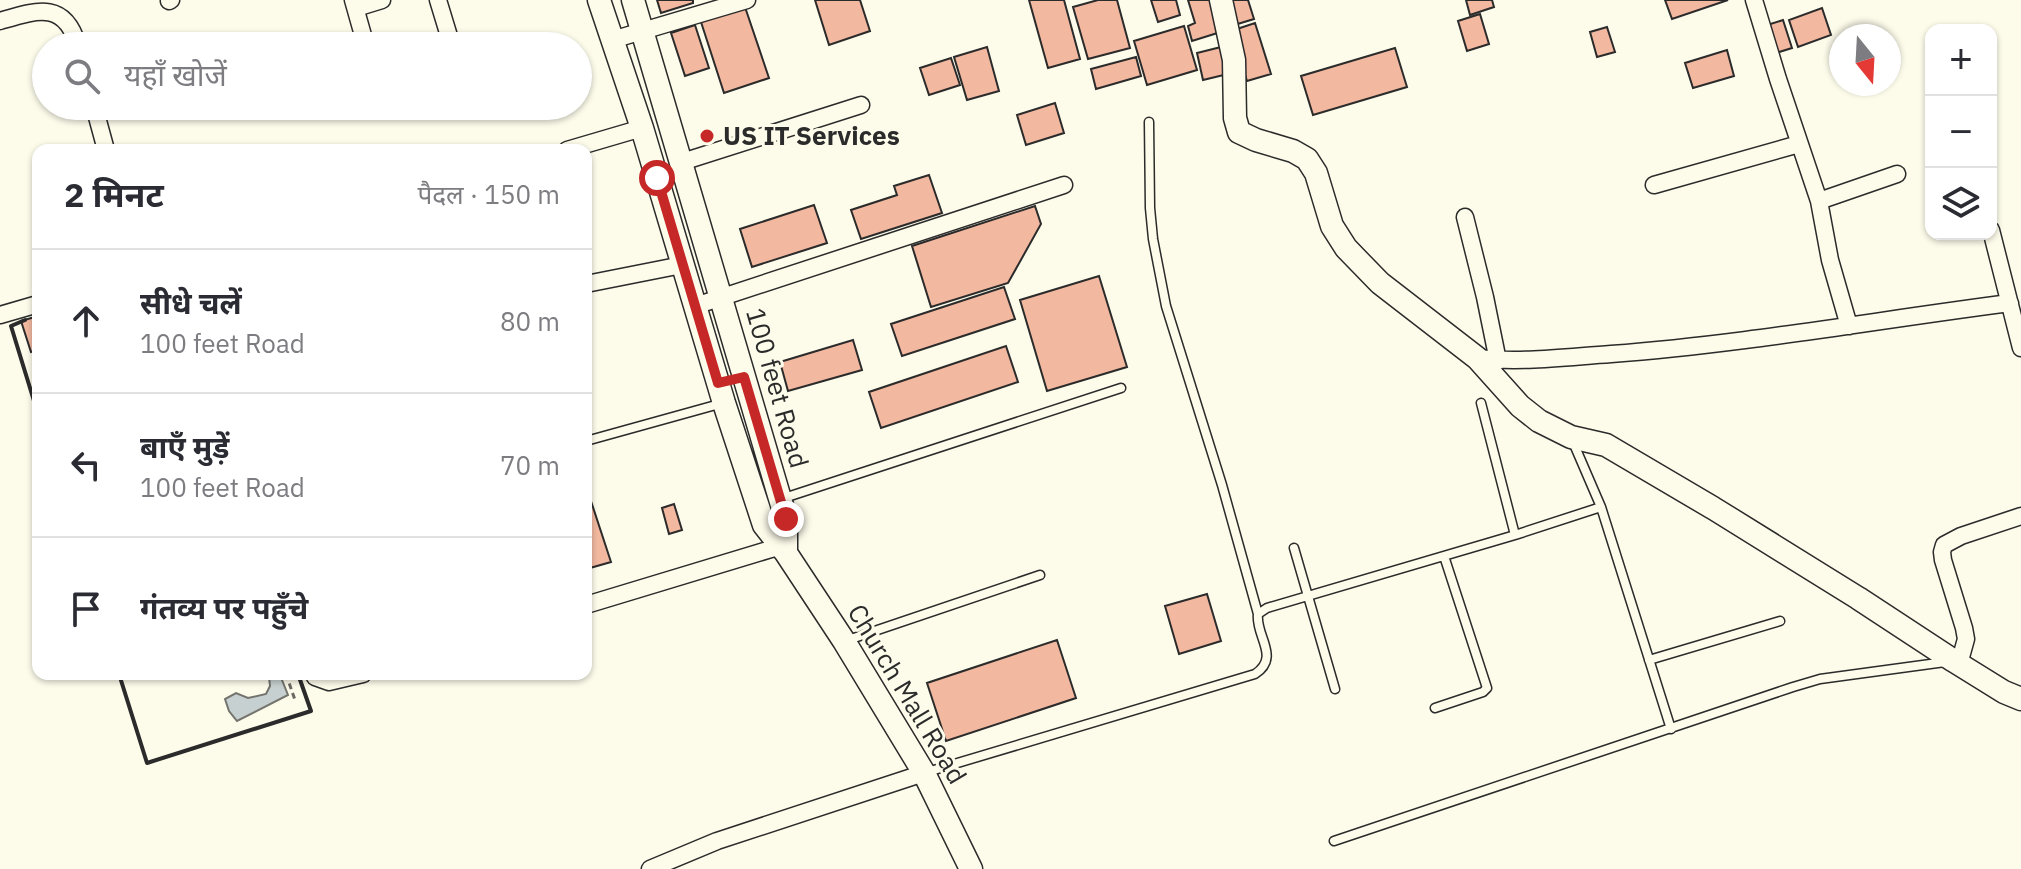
<!DOCTYPE html>
<html lang="hi">
<meta charset="utf-8">
<style>
body{margin:0;font-family:"IBM Plex Sans","Noto Sans Devanagari",sans-serif;background:#f7f7f7;color:#2b2b33}
.controls{position:absolute;right:24px;top:24px;display:grid;overflow:hidden;border-radius:16px;box-shadow:0 2px 6px #0004}
.controls button{width:72px;height:72px;display:grid;place-items:center;padding:0;border:0;border-bottom:2px solid #e1e1e2;background:#fff;color:#2b2b33;font:40px sans-serif}
.compass{position:absolute;left:1829px;top:24px;width:72px;height:72px;border-radius:50%;background:#fff;box-shadow:0 2px 6px #0004;rotate:162deg}
.stop{position:absolute;width:24px;height:24px;margin:-18px;border:6px solid #c62828;border-radius:50%;background:#fff}
.stop.end{background:#c62828;border-color:#fff;box-shadow:0 2px 8px #0008}
.list{margin:0;padding:0;list-style:none}
h2{display:flex;justify-content:space-between;align-items:center;height:104px;margin:0;padding:0 32px;font-size:34px}
h2 small{font-size:26px;font-weight:400;color:#7c7c81}
.list li{display:grid;grid-template-columns:52px 1fr auto;gap:24px;align-items:center;box-sizing:border-box;height:144px;padding:0 32px;border-top:2px solid #e1e1e2}
.list b{display:block;font-size:30px;white-space:nowrap}
.list p{margin:0;font-size:26px;white-space:nowrap;color:#7c7c81}
.list em{font-size:26px;font-style:normal;color:#7c7c81}
.icon{flex:none;width:44px;height:44px;fill:none;stroke:currentColor;stroke-width:2;stroke-linecap:round;stroke-linejoin:round}
.map{position:relative;flex:none;width:2021px;height:869px;overflow:hidden}
.search{position:absolute;background:#fff;box-shadow:0 2px 6px #0004;left:32px;top:32px;width:560px;height:88px;display:flex;align-items:center;gap:20px;box-sizing:border-box;padding:0 28px;border-radius:44px;color:#7c7c81;font-size:30px}
.panel{position:absolute;background:#fff;box-shadow:0 2px 6px #0004;left:32px;top:144px;width:560px;height:536px;border-radius:16px}
.map>svg:first-child{display:block}
.water{fill:#c7d0d0;stroke:#74746e;stroke-width:2}
.building{fill:#f2b8a0;stroke:#2b2b2b;stroke-width:2}
.lines{fill:none;stroke-linecap:round;stroke-linejoin:round}
.lane-casing{stroke:#2b2b2b;stroke-width:11}
.street-casing{stroke:#2b2b2b;stroke-width:19}
.secondary-casing{stroke:#2b2b2b;stroke-width:25}
.path{stroke:#6a6964;stroke-width:3;stroke-dasharray:6 4;stroke-linecap:butt}
.lane{stroke:#fdfbea;stroke-width:8}
.street{stroke:#fdfbea;stroke-width:16}
.secondary{stroke:#fdfbea;stroke-width:22}
.wall{stroke:#2b2b2b;stroke-width:4}
.route{stroke:#c62828;stroke-width:10}
.poi-dot{fill:#c62828;stroke:#fdfbea;stroke-width:3}
.labels{text-anchor:middle;stroke-width:6;stroke-linejoin:round;paint-order:stroke}
.poi-label{font-size:26px;font-weight:bold;fill:#2b2b2b;stroke:#fdfbea;text-anchor:start}
.street-label{font-size:26px;fill:#2b2b2b;stroke:#fdfbea}
</style>
<div class="map">
<svg width="2021" height="869" viewBox="0 0 2021 869">
<rect width="100%" height="100%" fill="#fdfbea"/>
<path class="water" d="M280,675L288,695L237,721L229,711L225,699L236,693L248,698L266,694L270,686L269,677Z"/>
<path class="building" d="M657,0H693V3L661,13Z
M815,0H860L870,31L829,45Z
M1029,0H1064L1080,59L1048,68Z
M1098,0H1117L1130,48L1088,59L1073,7Z
M1151,0H1176L1180,15L1158,22Z
M1188,0H1218L1227,30L1192,41L1188,26L1195,23Z
M1223,0H1248L1254,19L1231,26Z
M1466,0H1492L1494,7L1470,15Z
M1665,0H1728L1672,19Z
M745,7L769,78L724,93L701,22Z
M1822,8L1831,35L1798,47L1789,20Z
M1480,14L1489,44L1467,51L1458,21Z
M1783,20L1792,48L1773,54L1764,26Z
M1255,23L1271,74L1247,81L1231,31Z
M695,25L709,68L685,76L671,33Z
M1184,26L1197,70L1147,85L1134,41Z
M1607,27L1615,52L1597,57L1590,32Z
M1225,46L1232,73L1203,80L1197,53Z
M987,47L999,91L967,100L954,57Z
M1395,48L1407,87L1313,115L1301,76Z
M1727,50L1734,76L1693,88L1685,63Z
M1136,57L1141,76L1096,89L1091,69Z
M951,58L960,85L929,95L920,68Z
M1055,103L1064,133L1026,145L1017,115Z
M929,175L942,213L861,239L851,210L897,195L894,186Z
M814,205L827,243L752,267L740,229Z
M1035,206L1041,224L1008,283L931,307L912,246Z
M1099,276L1127,367L1047,391L1020,300Z
M1004,287L1015,319L902,356L891,324Z
M38,316V350L31,352L21,321Z
M853,340L862,370L788,391L780,362Z
M1006,346L1018,382L881,428L869,392Z
M588,492L611,562L590,568L588,563H586V493Z
M674,504L682,530L669,534L662,508Z
M1207,594L1221,641L1179,654L1165,606Z
M1057,640L1076,698L946,741L927,683Z"/>
<g class="lines">
<g class="lane-casing">
<path id="lane" d="M1149,122L1150,208L1153,239L1166,306L1222,485L1258,614
M1481,403L1515,535
M586,441L723,403
M1573,442L1601,507L1671,729
M781,499L1121,388
M1294,548L1335,689
M845,641L1040,575
M1649,660L1780,621
M1435,708L1483,692L1487,688L1444,556
M924,773L1255,674C1281,657 1255,636 1258,614L1267,608L1515,535L1601,507
M1334,841L1793,687L1820,679L1945,662"/>
</g>
<g class="street-casing">
<path id="street" d="M353,0L366,46
M438,0L452,46
M1754,0L1778,79L1819,201L1830,260L1849,326
M169,1L171,0
M356,8L382,0
M0,21C37,10 65,0 78,46
M612,40L747,0
M94,106L106,150
M383,106V107
M567,150L642,128
M682,162L861,105
M1654,185L1799,144
M1819,201L1897,174
M1465,217L1485,297L1498,361
M1991,230L2021,348
M586,284L682,265
M695,306L1064,185
M0,315L38,304
M1477,358C1521,363 1566,357 1611,354C1745,344 1877,320 2010,303
M586,605L781,546
M1954,661L1961,657L1966,639L1964,628L1943,560L1942,552L1944,545L1961,536L2021,516
M315,677L329,682L363,674
M650,869L717,841L924,773"/>
</g>
<g class="secondary-casing">
<path id="secondary" d="M599,0L642,128L724,403L764,525L786,553L844,641L924,773L971,869
M633,0L786,519V553
M1221,0L1234,60L1235,118L1239,132L1256,140L1293,151L1307,159L1316,173L1332,226L1346,248L1380,283L1477,358L1520,406L1539,421L1571,437L1606,445L1713,508L1858,598L1954,661L2004,692L2021,699"/>
</g>
<path class="path" d="M286,674L295,700"/>
<use href="#lane" class="lane"/>
<use href="#street" class="street"/>
<use href="#secondary" class="secondary"/>
<path class="wall" d="M25,320L11,326L38,414
M119,674L147,763L311,711L298,674"/>
</g>
<g class="lines">
<path class="route" d="M657,178L718,383L744,377L786,519"/>
</g>
<circle class="poi-dot" cx="707" cy="136" r="8"/>
<g class="labels">
<g class="poi-label">
<text x="723" y="145">US IT Services</text>
</g>
<g class="street-label">
<text transform="translate(777 388) rotate(74)" y="9">100 feet Road</text>
<text transform="translate(907 694) rotate(59)" y="9">Church Mall Road</text>
</g>
</g>
</svg>
<div class="controls">
<button>+</button>
<button>−</button>
<button><svg class="icon" aria-label="layers" viewBox="0 0 24 24"><path d="M12 4l9 5-9 5-9-5zM3 14l9 5 9-5"/></svg></button>
</div>
<svg class="compass" viewBox="-18 -18 36 36"><path d="M0-13l5 13h-10z" fill="#e53935"/><path d="M0 13l5-13h-10z" fill="#7c7c81"/></svg>
<div class="stop" style="left:657px;top:178px"></div>
<div class="stop end" style="left:786px;top:519px"></div>
<div class="search"><svg class="icon" aria-label="search" viewBox="0 0 24 24"><circle cx="10" cy="10" r="6"/><path d="M15 15l6 6"/></svg>यहाँ खोजें</div>
<section class="panel">
<h2>2 मिनट<small>पैदल · 150 m</small></h2>
<ul class="list">
<li><svg class="icon" aria-label="ahead" viewBox="0 0 24 24"><path d="M12 20V5M6 11l6-6 6 6"/></svg><div><b>सीधे चलें</b><p>100 feet Road</p></div><em>80 m</em></li>
<li><svg class="icon" aria-label="left" viewBox="0 0 24 24"><path d="M17 20v-9H6M10 6l-5 5 5 5"/></svg><div><b>बाएँ मुड़ें</b><p>100 feet Road</p></div><em>70 m</em></li>
<li><svg class="icon" aria-label="arrive" viewBox="0 0 24 24"><path d="M6 21V4h12l-3 4 3 4H6"/></svg><div><b>गंतव्य पर पहुँचे</b></div></li>
</ul>
</section>
</div>
